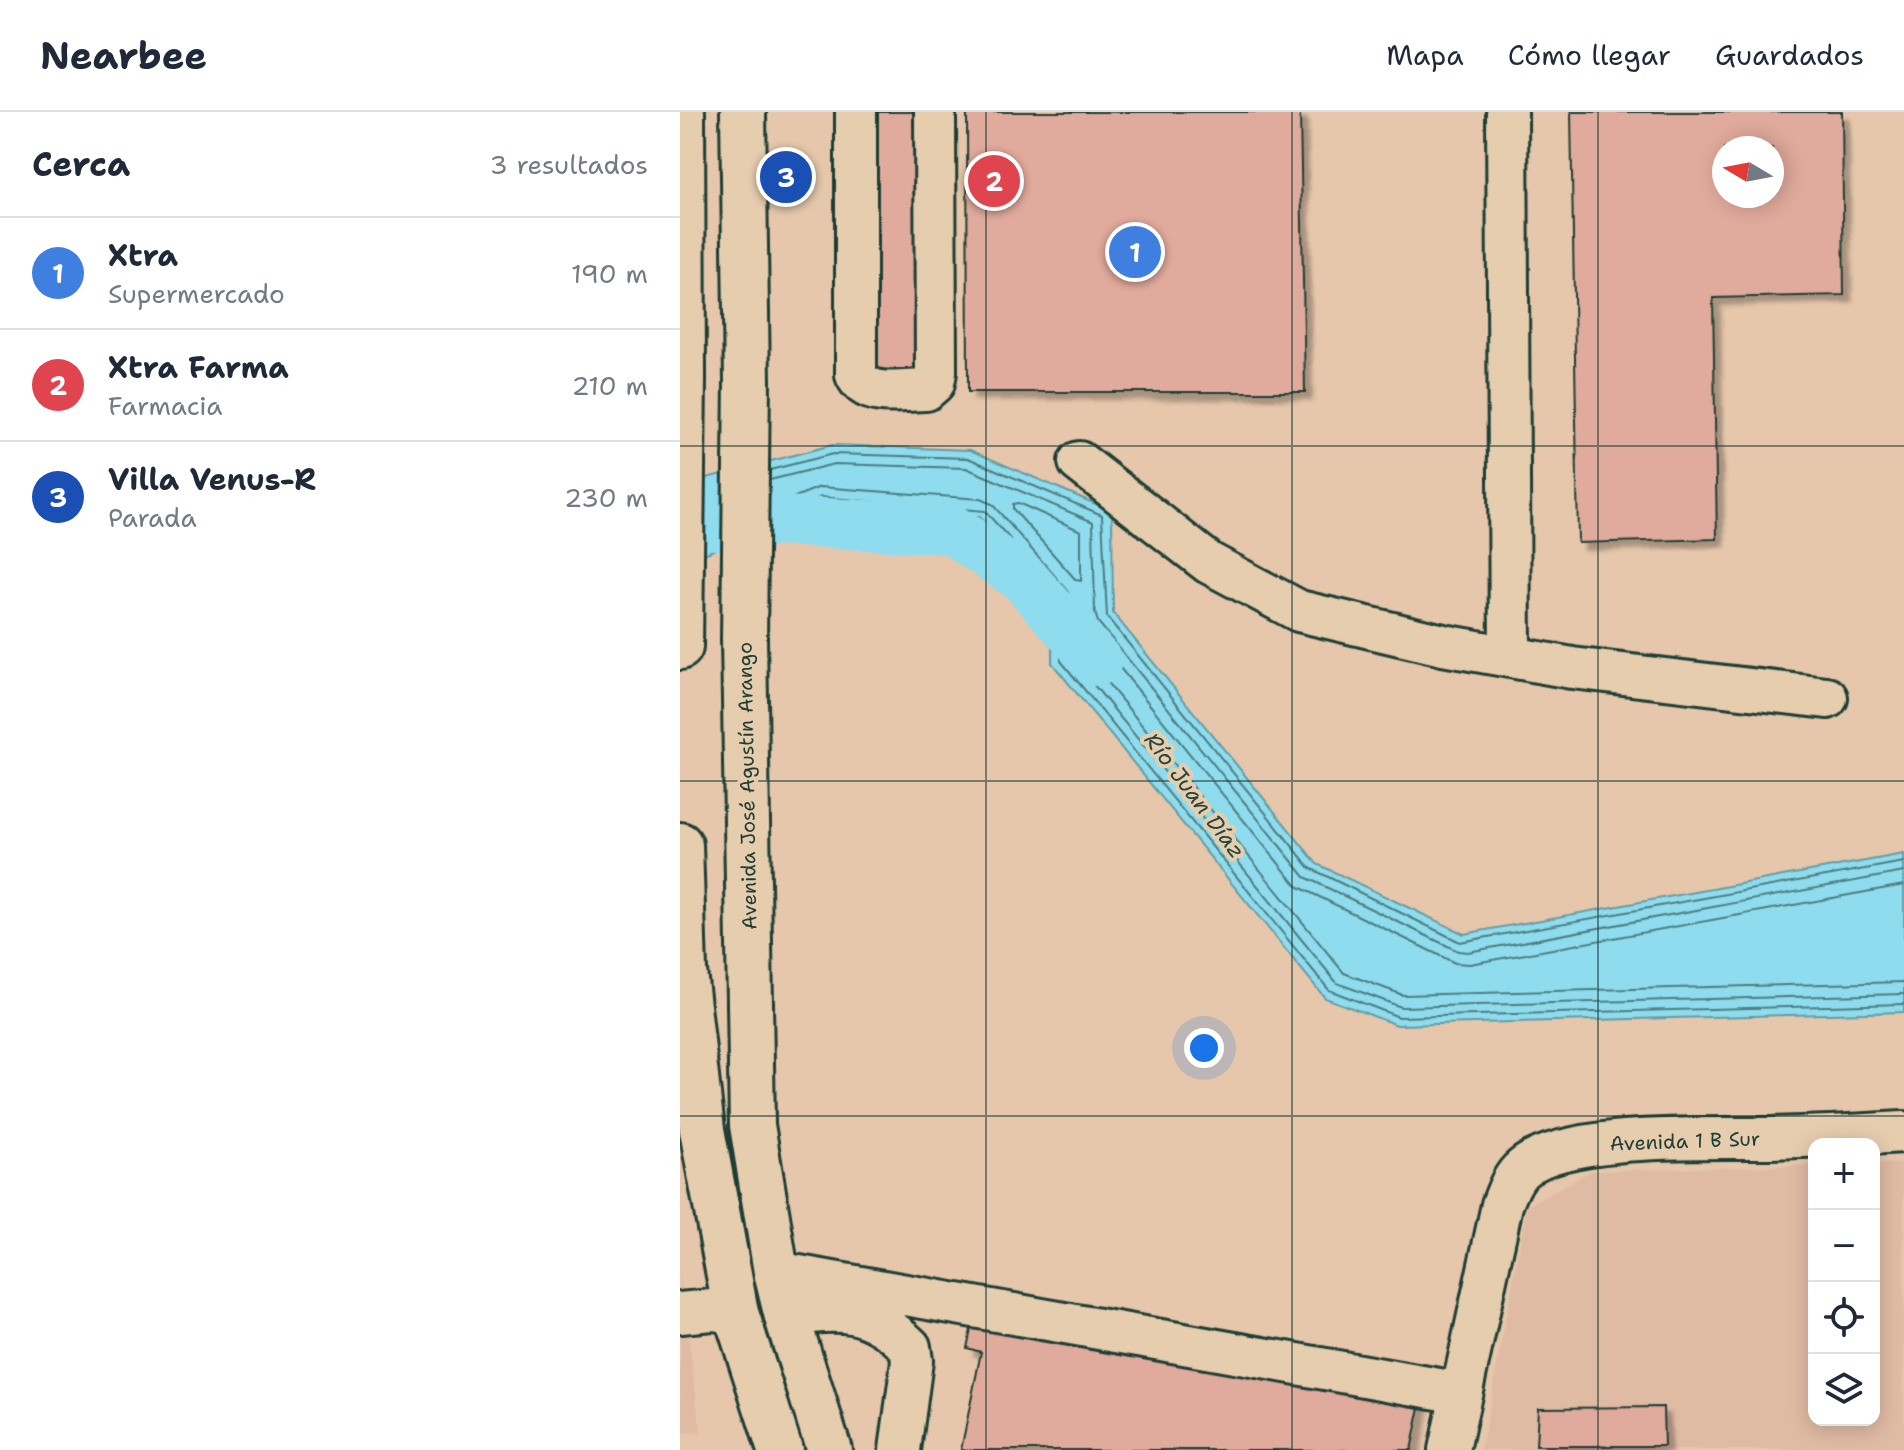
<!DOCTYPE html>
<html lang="es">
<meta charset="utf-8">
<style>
body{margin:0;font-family:"Shantell Sans",sans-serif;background:#f2f2f3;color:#1f2937}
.controls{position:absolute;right:24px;bottom:24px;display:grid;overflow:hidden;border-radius:16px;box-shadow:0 4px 20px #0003}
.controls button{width:72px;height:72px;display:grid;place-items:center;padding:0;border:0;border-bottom:2px solid #e0e1e3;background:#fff;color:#1f2937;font:40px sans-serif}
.compass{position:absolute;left:1032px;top:24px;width:72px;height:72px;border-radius:50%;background:#fff;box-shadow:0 4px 20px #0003;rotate:280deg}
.you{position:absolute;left:524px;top:936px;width:28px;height:28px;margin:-20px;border:6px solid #fff;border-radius:50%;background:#1a73e8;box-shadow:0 0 0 12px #1a73e833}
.badge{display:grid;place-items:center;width:52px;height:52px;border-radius:50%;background:#0b8043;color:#fff;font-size:26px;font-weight:700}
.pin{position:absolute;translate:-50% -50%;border:4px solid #fff;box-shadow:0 2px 8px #0006}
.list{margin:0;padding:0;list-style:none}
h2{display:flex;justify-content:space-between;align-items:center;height:104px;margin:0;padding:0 32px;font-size:34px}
h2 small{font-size:26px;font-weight:400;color:#747a83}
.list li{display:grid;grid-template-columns:52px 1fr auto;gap:24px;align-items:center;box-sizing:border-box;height:112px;padding:0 32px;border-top:2px solid #e0e1e3}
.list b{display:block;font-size:30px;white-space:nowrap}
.list p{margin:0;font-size:26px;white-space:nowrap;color:#747a83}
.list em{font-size:26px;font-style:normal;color:#747a83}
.icon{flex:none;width:44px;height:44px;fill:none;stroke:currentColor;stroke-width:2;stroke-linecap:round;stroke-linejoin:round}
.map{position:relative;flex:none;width:1224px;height:1338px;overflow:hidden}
header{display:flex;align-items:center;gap:48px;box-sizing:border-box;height:112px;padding:0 40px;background:#fff;border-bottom:2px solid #e0e1e3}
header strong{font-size:38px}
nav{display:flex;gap:44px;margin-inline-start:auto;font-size:28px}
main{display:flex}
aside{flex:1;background:#fff}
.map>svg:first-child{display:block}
.built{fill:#e0bba4}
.water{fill:#8fdcee;stroke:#629ca4;stroke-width:2}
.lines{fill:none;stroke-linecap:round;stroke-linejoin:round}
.shore{stroke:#4c7d7e;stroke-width:2}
.river{stroke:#8fdcee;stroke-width:50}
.building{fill:#e0aa9c;stroke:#1f3d34;stroke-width:2;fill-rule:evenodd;filter:url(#shadow)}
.minor-casing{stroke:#1f3d34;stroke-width:46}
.major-casing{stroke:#1f3d34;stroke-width:50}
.minor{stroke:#e6cdae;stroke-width:40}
.major{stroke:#e6cdae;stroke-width:44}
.grid{fill:none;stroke:#1f3d34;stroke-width:2;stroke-opacity:0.55}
.labels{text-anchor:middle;stroke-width:8;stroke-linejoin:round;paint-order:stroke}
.street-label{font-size:20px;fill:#1f3d34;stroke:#e6cdae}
.water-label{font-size:22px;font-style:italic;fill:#25453d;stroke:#e6cdae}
</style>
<header>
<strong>Nearbee</strong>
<nav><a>Mapa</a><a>Cómo llegar</a><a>Guardados</a></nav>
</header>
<main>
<aside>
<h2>Cerca<small>3 resultados</small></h2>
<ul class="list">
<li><span class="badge" style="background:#3f7fe0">1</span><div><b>Xtra</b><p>Supermercado</p></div><em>190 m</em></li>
<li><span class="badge" style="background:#e0444e">2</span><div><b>Xtra Farma</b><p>Farmacia</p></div><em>210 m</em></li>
<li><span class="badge" style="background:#1a4fb4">3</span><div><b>Villa Venus-R</b><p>Parada</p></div><em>230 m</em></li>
</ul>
</aside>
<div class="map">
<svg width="1224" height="1338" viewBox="0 0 1224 1338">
<defs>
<filter id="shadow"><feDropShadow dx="7" dy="7" stdDeviation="2" flood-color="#0004"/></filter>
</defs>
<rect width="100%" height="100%" fill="#e6c7ab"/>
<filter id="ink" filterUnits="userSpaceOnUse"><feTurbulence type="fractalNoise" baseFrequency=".0125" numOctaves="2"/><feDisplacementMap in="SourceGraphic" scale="16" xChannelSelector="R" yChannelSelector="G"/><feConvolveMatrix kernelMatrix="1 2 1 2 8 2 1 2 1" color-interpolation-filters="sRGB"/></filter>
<g filter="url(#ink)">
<path class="built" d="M1224,1051V1338H801L847,1094L911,1059L1134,1053V1308H1194V1052Z
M0,1162L21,1321L0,1320Z"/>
<path class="water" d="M152,333L290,338L432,399L433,501L637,752L784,822L1224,742V900L717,913L645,886L372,551L373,487L300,405L141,393L0,452V373Z"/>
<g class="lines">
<path class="shore" d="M90,358L153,342L288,346L422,403L427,505L630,756L780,830L1224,750
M90,368L154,352L286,356L413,410L415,501L418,510L625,765L778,839L788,840L1224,760
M338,391L401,419V469L396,468L333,397V392Z
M90,395L140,375L300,387L312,392L388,479L391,487V545L657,871L721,895L1224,882
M89,406L141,385L305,399L380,483L381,549L649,878L719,905L1224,892
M1224,773L790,852L775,851L617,774L410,519L406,518L403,520V541L664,861L723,883L1224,870"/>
<path class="river" d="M34,413L103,409L271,417L342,465L417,549"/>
</g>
<path class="building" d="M196,0H236V258L196,259Z
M287,0H620L625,280H288Z
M891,0H1162L1164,183L1033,186L1037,427L898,431ZM1044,36H1092V84H1044Z
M295,1199L743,1281L731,1338H281L301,1240L287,1236Z
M983,1295L984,1334H856L858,1296Z"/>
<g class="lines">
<g class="minor-casing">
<path id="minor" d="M176,0V263C187,287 223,278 246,278L254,271L256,260L255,0
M827,0L830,544
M399,350L529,451L619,499L763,533L892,556L1147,586
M96,1160L781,1281
M0,1201L32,1198L56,1201
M107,1205C160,1196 188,1194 230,1235L232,1249L220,1338
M769,1338L822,1093C827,1080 832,1065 843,1056C887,1020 1032,1027 1089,1026C1134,1025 1179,1023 1224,1020"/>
</g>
<g class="major-casing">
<path id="major" d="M63,0L67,269L64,527L72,1013L96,1160L107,1205L149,1338
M0,535L3,266L2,0
M0,733L4,859L22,1018L56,1201L100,1338"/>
</g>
<use href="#minor" class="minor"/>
<use href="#major" class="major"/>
</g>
</g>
<path class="grid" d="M306,0V1338M612,0V1338M918,0V1338M0,334H1224M0,669H1224M0,1004H1224"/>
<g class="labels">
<g class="street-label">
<text transform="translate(67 674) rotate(-91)" y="7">Avenida José Agustín Arango</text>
<text transform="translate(1005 1029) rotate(-2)" y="7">Avenida 1 B Sur</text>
</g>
<g class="water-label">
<text transform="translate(515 683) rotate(53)" y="8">Río Juan Díaz</text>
</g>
</g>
</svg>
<div class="controls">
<button>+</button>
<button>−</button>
<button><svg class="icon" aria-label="locate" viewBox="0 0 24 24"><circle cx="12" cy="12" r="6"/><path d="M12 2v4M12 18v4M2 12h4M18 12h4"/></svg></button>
<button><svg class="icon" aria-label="layers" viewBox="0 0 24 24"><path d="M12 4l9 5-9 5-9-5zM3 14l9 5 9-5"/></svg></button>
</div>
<svg class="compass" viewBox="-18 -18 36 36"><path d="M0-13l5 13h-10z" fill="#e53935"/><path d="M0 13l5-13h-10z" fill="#747a83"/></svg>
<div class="you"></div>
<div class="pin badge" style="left:455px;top:140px;background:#3f7fe0">1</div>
<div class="pin badge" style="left:314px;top:69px;background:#e0444e">2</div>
<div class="pin badge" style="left:106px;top:65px;background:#1a4fb4">3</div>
</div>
</main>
